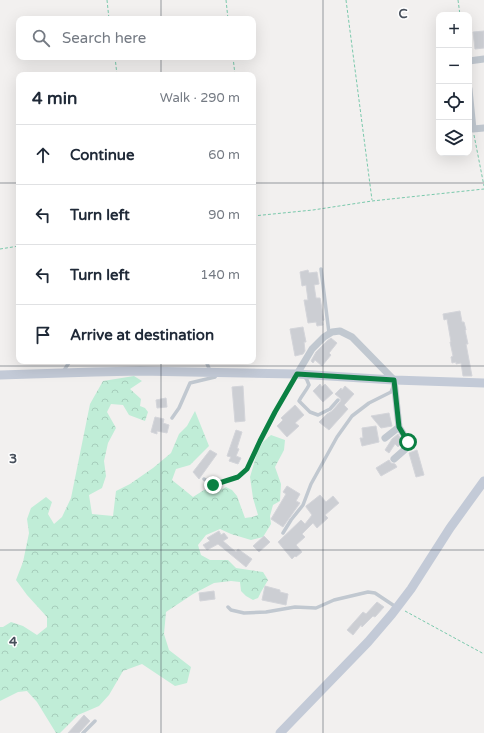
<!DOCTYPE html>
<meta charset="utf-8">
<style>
body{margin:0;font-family:"Varela Round",sans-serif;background:#f2f2f3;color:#1f2937}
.controls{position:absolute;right:12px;top:12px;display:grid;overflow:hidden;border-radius:8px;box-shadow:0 4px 16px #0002}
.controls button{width:36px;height:36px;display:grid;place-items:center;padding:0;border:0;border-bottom:1px solid #e0e1e3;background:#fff;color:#1f2937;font:20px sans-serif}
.stop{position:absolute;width:12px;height:12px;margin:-9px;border:3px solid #0b8043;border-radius:50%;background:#fff}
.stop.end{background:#0b8043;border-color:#fff;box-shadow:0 1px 4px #0008}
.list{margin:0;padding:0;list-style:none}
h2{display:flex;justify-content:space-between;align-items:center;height:52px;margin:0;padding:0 16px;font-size:17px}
h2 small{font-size:13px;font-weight:400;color:#747a83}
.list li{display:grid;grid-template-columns:26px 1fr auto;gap:12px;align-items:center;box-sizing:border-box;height:60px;padding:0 16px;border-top:1px solid #e0e1e3}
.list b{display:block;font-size:15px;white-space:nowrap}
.list em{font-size:13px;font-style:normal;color:#747a83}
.icon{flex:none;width:22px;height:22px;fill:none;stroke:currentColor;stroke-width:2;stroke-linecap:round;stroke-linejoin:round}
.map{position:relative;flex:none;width:484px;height:733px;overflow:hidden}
.search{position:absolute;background:#fff;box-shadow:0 4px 16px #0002;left:16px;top:16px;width:240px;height:44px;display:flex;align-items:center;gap:10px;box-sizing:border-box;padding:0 14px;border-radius:8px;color:#747a83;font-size:15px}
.panel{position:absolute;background:#fff;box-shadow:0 4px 16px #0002;left:16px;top:72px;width:240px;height:292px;border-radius:8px}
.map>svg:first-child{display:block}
.forest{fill:url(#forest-crowns)}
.building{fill:#ccced3;stroke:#d4d5da}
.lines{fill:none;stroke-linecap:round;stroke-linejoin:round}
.path{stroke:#7ac9ac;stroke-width:1;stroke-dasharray:3 2;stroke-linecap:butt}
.lane{stroke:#c1c8d0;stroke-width:3.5}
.street{stroke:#c1c8d0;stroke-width:7}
.secondary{stroke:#c3cad7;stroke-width:9}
.route{stroke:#0b8043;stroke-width:5}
.grid{fill:none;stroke:#48505c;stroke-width:1;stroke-opacity:0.55}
.grid-label{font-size:13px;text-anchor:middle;font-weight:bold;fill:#48505c;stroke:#fff;stroke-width:3;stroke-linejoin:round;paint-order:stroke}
</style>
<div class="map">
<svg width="484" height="733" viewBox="0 0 484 733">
<defs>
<pattern id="forest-crowns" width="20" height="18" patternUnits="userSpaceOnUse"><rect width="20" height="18" fill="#c0edd7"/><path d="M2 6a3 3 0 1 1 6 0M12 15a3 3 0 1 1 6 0" fill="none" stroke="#a6cdbb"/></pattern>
</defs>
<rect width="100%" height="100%" fill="#f2f0ef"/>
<path class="forest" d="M134,376L142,381L130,389L141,399L140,406L145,408L148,412L145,421L129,415L123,405L111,404L107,412L116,428L108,443L104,461L106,476L102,488L89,495L92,514L113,516L116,491L130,484L153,468L171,453L179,434L187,426L195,411L209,446L190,465L176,469L172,480L193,497L204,490H220L226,487L232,490L237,496L245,518L252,517L258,515L253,498L250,477L257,453L263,442L271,435L285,440L284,450L275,467L281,484L280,501L273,505L270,516L271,524L263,537L251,540L231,534L220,529L206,535L198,545L201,555L210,560H228L236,568L263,572L268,580L261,592L258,598L253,600L246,596L241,591L240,582L231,581L214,583L193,594L166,612L164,634L169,650L191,667L187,683L175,686L142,664L123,671L109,695L99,706L78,715L60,733H56L37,702L27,691L18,692L0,701V627H3L11,622L23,626L37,635L47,627V617L27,595L16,580L23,562L29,533L27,519L31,508L46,497L52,502L48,514L54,524L62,517L71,498L90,404L103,381Z"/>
<path class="building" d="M484,31V48L475,49L473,32Z
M308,270L309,273L317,272L319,284L314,285L316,298H320L324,320L322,321L323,325L317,326L316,322L308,323L304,300H308L306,285L302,286L300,272Z
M460,311L462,322H464L466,330H465L468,344H466L472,376H463L461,363L456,364V362L452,363L451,357L453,356L450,342H451L447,319L444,320L443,314Z
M303,327L306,342H304L305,351L303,354L295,356L290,329Z
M331,338L337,343L329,353L331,355L322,366L315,360L313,363L311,361L316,352L327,341Z
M320,384L322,387L325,384L333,393L323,402L313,391Z
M243,386L245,421L235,422L232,387Z
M345,386L354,394L344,405L348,409L329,430L319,422L327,414L332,411L340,402L341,400L340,398L335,394L341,388L342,390Z
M166,398L167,407L157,408L156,400Z
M295,405L304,415L295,423L299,426L287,437L277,426L283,420L281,418Z
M389,413L392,426L381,428L371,416Z
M155,417L164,419L163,423L169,425L167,433L157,431V434L151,432Z
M376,426L379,442L362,446L360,438H363L362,428Z
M236,430L242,432L237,448L239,449L236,456L241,458L238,464L229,461L231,457L227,456Z
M398,434L404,444L401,446L400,445L398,447L395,444L389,453L385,450L392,439Z
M210,450L217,454L199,479L193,472Z
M417,450L424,475L416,477L409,453Z
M389,460L391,463L395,464L397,467L381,476L376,468Z
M287,486L300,494L296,501L300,503L283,527L271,519L286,494L283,492Z
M320,495L326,502L333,496L339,503L325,515L328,518L317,528L313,523L302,534L305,537L296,545L302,552L296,557L295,556L292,559L278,542L301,520L305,524L312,515L306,507V506Z
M219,531L221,535L224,533L228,538L223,541L236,552L238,549L252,559L246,567L218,544L207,550L203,545L210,541L207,538Z
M264,536L270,542L259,552L253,546Z
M265,586L280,590V592L288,594L286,605L262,600Z
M214,591L215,599L200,601L199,593Z
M377,602L384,607L375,617L373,616L362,627L361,625L353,635L347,630L363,612L366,614Z
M84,715L90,721L79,733H68Z"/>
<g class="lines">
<path class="path" d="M107,0L109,19
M226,0L228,19
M346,0L372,200
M458,0L460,15
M115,57L117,75
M233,57L235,75
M474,135L484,186
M253,216L313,210L372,201L484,189
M0,249L19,246
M405,611L484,654"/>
<path class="lane" d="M321,269L329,333
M206,361L210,371
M63,372L70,361
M304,376L307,380L309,385C306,391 302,395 299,401L310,412L318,415L330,409L338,400
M172,418L179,408L190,383L215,377L218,373
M204,479L213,485L238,477L247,469L260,441L275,412L297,375
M283,533L291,520L303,505L311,484L337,437L352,416L369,403L391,392L393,387
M228,607L231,610L244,613L266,612L295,607L316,608L334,600L368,592L375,593L396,607
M83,733L95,721"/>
<path class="street" d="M469,61L484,59
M469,89L473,129L484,128
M297,374L312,349L324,337L332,332L340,331L352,337L394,380L399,427L385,438
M394,459L410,445L399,427"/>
<path class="secondary" d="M0,375L94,372L140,371L297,374L394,380L484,383
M280,733L368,642L392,614L411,589L450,528L484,481"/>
</g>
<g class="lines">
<path class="route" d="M213,485L238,477L247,469L260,441L275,412L297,374L394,380L399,427L408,442"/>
</g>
<path class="grid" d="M161,0V19M323,0V733M161,57V75M0,183H19M253,183H484M161,361V733M0,366H484M0,550H484"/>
<g class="grid-label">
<text x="403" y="18">C</text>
<text x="13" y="463">3</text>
<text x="13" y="646">4</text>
</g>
</svg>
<div class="controls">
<button>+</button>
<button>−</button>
<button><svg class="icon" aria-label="locate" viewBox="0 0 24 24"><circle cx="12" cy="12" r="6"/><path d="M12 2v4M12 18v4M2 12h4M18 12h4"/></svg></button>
<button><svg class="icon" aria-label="layers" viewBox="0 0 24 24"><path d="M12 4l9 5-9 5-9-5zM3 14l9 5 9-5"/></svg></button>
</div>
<div class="stop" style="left:408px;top:442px"></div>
<div class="stop end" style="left:213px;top:485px"></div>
<div class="search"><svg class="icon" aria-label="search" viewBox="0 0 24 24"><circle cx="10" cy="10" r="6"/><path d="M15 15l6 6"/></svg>Search here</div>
<section class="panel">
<h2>4 min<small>Walk · 290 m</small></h2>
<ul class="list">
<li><svg class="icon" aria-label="ahead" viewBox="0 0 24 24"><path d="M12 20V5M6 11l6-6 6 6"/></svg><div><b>Continue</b></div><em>60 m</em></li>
<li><svg class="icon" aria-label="left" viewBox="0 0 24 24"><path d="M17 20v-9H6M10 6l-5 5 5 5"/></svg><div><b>Turn left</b></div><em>90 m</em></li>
<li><svg class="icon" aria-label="left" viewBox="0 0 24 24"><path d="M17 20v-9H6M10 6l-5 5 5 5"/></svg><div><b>Turn left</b></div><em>140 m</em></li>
<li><svg class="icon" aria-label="arrive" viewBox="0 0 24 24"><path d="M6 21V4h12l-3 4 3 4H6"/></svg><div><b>Arrive at destination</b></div></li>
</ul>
</section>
</div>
